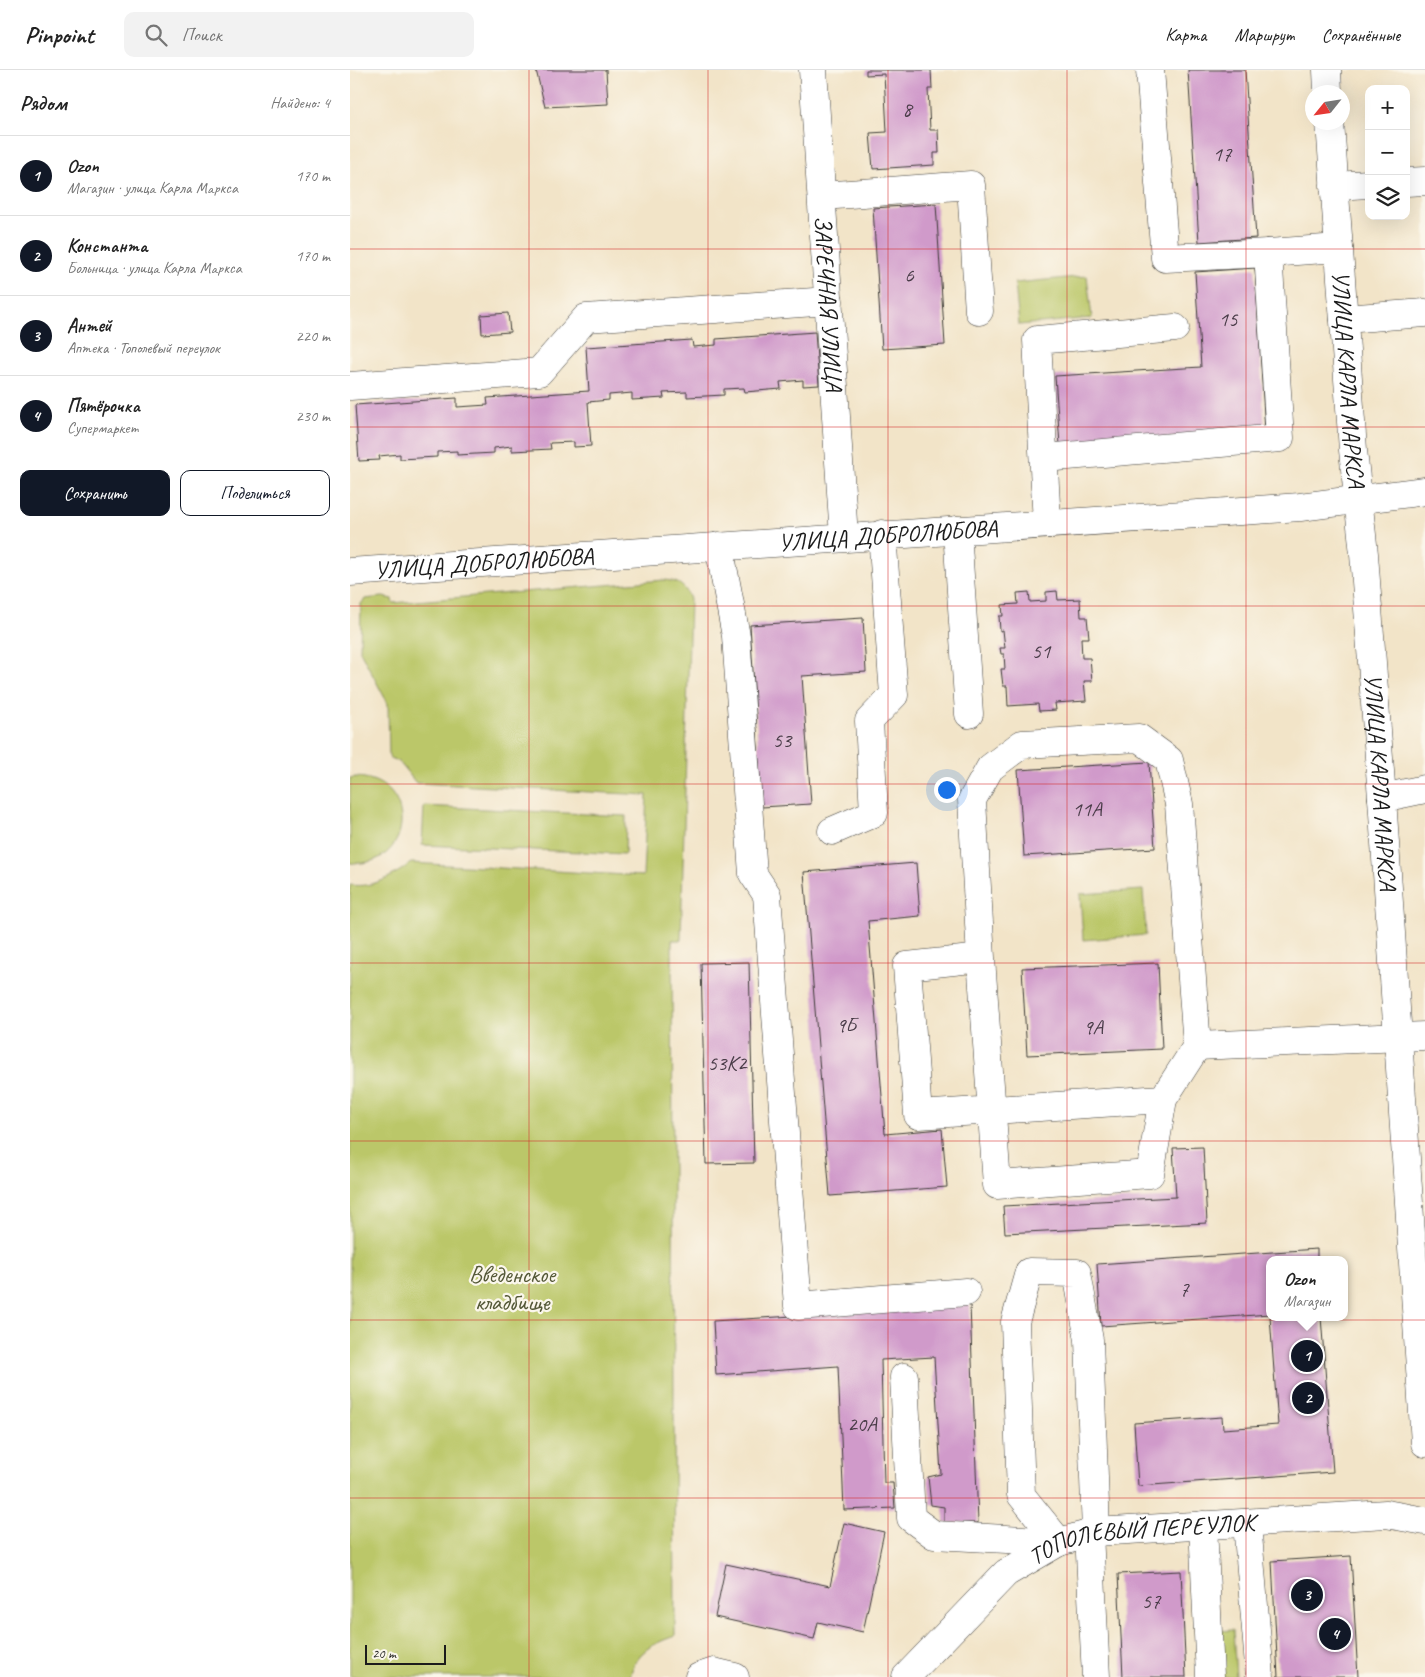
<!DOCTYPE html>
<html lang="ru">
<meta charset="utf-8">
<style>
body{margin:0;font-family:Caveat,sans-serif;background:#f2f2f2;color:#222}
.controls{position:absolute;right:15px;top:15px;display:grid;overflow:hidden;border-radius:10px;box-shadow:0 5px 20px #0002}
.controls button{width:45px;height:45px;display:grid;place-items:center;padding:0;border:0;border-bottom:1px solid #e0e0e0;background:#fff;color:#222;font:25px sans-serif}
.compass{position:absolute;left:955px;top:15px;width:45px;height:45px;border-radius:50%;background:#fff;box-shadow:0 5px 20px #0002;rotate:240deg}
.scale{position:absolute;left:15px;bottom:12px;width:81px;box-sizing:border-box;padding-left:5px;border:2px solid #1c1c1c;border-top:0;font-size:14px;line-height:18px;white-space:nowrap;color:#1c1c1c;-webkit-text-stroke:4px #fbf7ec;paint-order:stroke}
.you{position:absolute;left:596px;top:719px;width:18px;height:18px;margin:-12px;border:4px solid #fff;border-radius:50%;background:#1a73e8;box-shadow:0 0 0 8px #1a73e833}
.badge{display:grid;place-items:center;width:32px;height:32px;border-radius:50%;background:#111827;color:#fff;font-size:16px;font-weight:700}
.pin{position:absolute;translate:-50% -50%;border:2px solid #fff;box-shadow:0 1px 5px #0006}
.popup{position:absolute;left:916px;top:1186px;width:82px;height:65px;box-sizing:border-box;display:grid;place-content:center;border-radius:10px;background:#fff;filter:drop-shadow(0 1px 4px #0005);font-size:16px;white-space:nowrap;color:#767676}
.popup b{font-size:19px;color:#222}
.popup::after{content:'';position:absolute;left:50%;top:100%;margin-left:-10px;border:10px solid transparent;border-top-color:#fff}
.list{margin:0;padding:0;list-style:none}
h2{display:flex;justify-content:space-between;align-items:center;height:65px;margin:0;padding:0 20px;font-size:21px}
h2 small{font-size:16px;font-weight:400;color:#767676}
.list li{display:grid;grid-template-columns:32px 1fr auto;gap:15px;align-items:center;box-sizing:border-box;height:80px;padding:0 20px;border-top:1px solid #e0e0e0}
.list b{display:block;font-size:19px;white-space:nowrap}
.list p{margin:0;font-size:16px;white-space:nowrap;color:#767676}
.list em{font-size:16px;font-style:normal;color:#767676}
.actions{display:flex;gap:10px;padding:15px 20px}
.actions a{flex:1;padding:11px 0;border:1px solid #111827;border-radius:10px;text-align:center;font-size:18px;color:#111827}
.actions .main{background:#111827;color:#fff}
.icon{flex:none;width:28px;height:28px;fill:none;stroke:currentColor;stroke-width:2;stroke-linecap:round;stroke-linejoin:round}
.map{position:relative;flex:none;width:1075px;height:1607px;overflow:hidden}
header{display:flex;align-items:center;gap:30px;box-sizing:border-box;height:70px;padding:0 25px;background:#fff;border-bottom:1px solid #e0e0e0}
header strong{font-size:24px}
nav{display:flex;gap:28px;margin-inline-start:auto;font-size:18px}
.search{width:350px;height:45px;background:#f2f2f2;display:flex;align-items:center;gap:12px;box-sizing:border-box;padding:0 18px;border-radius:10px;color:#767676;font-size:19px}
main{display:flex}
aside{flex:1;background:#fff}
.map>svg:first-child{display:block}
.green{fill:#bbc769;stroke:#6c7242}
.building{fill:#d09aca}
.lines{fill:none;stroke-linecap:round;stroke-linejoin:round}
.minor-casing{stroke:#3c3a36;stroke-width:29}
.minor{stroke:#fff;stroke-width:28}
.grid{fill:none;stroke:#d62828;stroke-width:1;stroke-opacity:0.55}
.labels{text-anchor:middle;stroke-width:4.5;stroke-linejoin:round;paint-order:stroke}
.number-label{font-size:21px;fill:#493c48}
.street-label{font-size:24px;fill:#1c1c1c;stroke:#fbf7ec}
.park-label{font-size:24px;fill:#545837;stroke:#fbf7ec}
</style>
<header>
<strong>Pinpoint</strong>
<div class="search"><svg class="icon" aria-label="search" viewBox="0 0 24 24"><circle cx="10" cy="10" r="6"/><path d="M15 15l6 6"/></svg>Поиск</div>
<nav><a>Карта</a><a>Маршрут</a><a>Сохранённые</a></nav>
</header>
<main>
<aside>
<h2>Рядом<small>Найдено: 4</small></h2>
<ul class="list">
<li><span class="badge">1</span><div><b>Ozon</b><p>Магазин · улица Карла Маркса</p></div><em>170 m</em></li>
<li><span class="badge">2</span><div><b>Константа</b><p>Больница · улица Карла Маркса</p></div><em>170 m</em></li>
<li><span class="badge">3</span><div><b>Антей</b><p>Аптека · Тополевый переулок</p></div><em>220 m</em></li>
<li><span class="badge">4</span><div><b>Пятёрочка</b><p>Супермаркет</p></div><em>230 m</em></li>
</ul>
<div class="actions"><a class="main">Сохранить</a><a>Поделиться</a></div>
</aside>
<div class="map">
<svg width="1075" height="1607" viewBox="0 0 1075 1607">
<rect width="100%" height="100%" fill="#fbf7ec"/>
<filter id="ink" filterUnits="userSpaceOnUse"><feTurbulence type="fractalNoise" baseFrequency=".02" numOctaves="2"/><feDisplacementMap in="SourceGraphic" scale="10" xChannelSelector="R" yChannelSelector="G"/><feConvolveMatrix kernelMatrix="1 2 1 2 8 2 1 2 1" color-interpolation-filters="sRGB"/></filter>
<filter id="wash" filterUnits="userSpaceOnUse"><feTurbulence type="fractalNoise" baseFrequency=".0096" numOctaves="4" result="noise"/><feDisplacementMap in="SourceGraphic" scale="20" xChannelSelector="R" yChannelSelector="G"/><feGaussianBlur stdDeviation="1.12" result="paint"/><feColorMatrix in="noise" values="0 0 0 0 0 0 0 0 0 0 0 0 0 0 0 0 0 1.4 0 .05"/><feComposite in="paint" operator="in"/></filter>
<g filter="url(#wash)">
<rect width="100%" height="100%" fill="#f2e4c8"/>
<path class="green" d="M737,206L742,248L669,255L665,213Z
M314,510C328,511 335,515 340,529L331,870H322L325,1566C302,1574 286,1581 280,1607H0V815C24,818 42,807 61,793L293,806L297,725L66,713L50,693L39,687L38,634L10,581L11,534L15,529L33,527L42,529L43,533Z
M6,707C70,710 64,799 0,793V708Z
M74,736L276,746L275,784L72,775Z
M793,820L796,865L733,870L730,824Z
M883,1560L886,1607H871L868,1561Z"/>
<g id="blocks">
<path class="building" d="M186,0H256L258,34L195,37Z
M516,0H581L582,19H578L580,60H588L589,83H584V95L523,99L520,63L537,62L534,4L516,5Z
M838,0H895L906,168L849,172Z
M586,134L595,275L532,279L523,138Z
M905,198L915,362L710,375L705,306L851,297L845,202Z
M158,243L160,262L132,264L131,245Z
M465,262L469,315L453,316V310L430,312L431,319L395,322L394,318L374,319V325L337,327V322L313,323L314,328L282,330V323L259,325V330L238,332L241,376L224,377V372L200,373L201,379L162,381V376L144,378V383L107,385V381L87,382V387L50,389V384L29,386L30,390L9,391L5,335L107,328V337L138,335L137,328L239,321L236,277L342,270L343,277L366,275V269Z
M707,521L708,530L730,529L731,547H737L739,568H731L732,588H740L742,611H734L736,631L705,633L706,640L689,641L688,634L658,636L657,616H653L651,599H655L654,584H651L650,578H655L653,560L650,561L649,546H653L652,535L668,534L667,523L679,522L680,532L696,531V522Z
M513,548L516,602L452,606L461,734L412,737L400,555Z
M799,692L805,778L674,786L668,700Z
M566,793L570,846L518,851L535,1064L592,1059L597,1117L480,1126L454,802Z
M399,892L404,1093L356,1094L351,893Z
M808,893L812,979L677,985L672,898Z
M853,1077L857,1153L655,1163L653,1136L826,1127L823,1078Z
M967,1179V1190H920V1244L751,1256L747,1194Z
M620,1235L628,1453H594V1437L581,1435L578,1407L591,1404L584,1287L531,1290L534,1413H543L545,1438L494,1440L488,1296L366,1305L363,1251Z
M920,1247H971L983,1402L788,1416L784,1353L872,1347L873,1359L928,1355Z
M494,1453L534,1462L513,1562L468,1552L464,1569L365,1547L376,1494L480,1516Z
M1001,1486L1008,1607H928L922,1491Z
M831,1501L836,1607H773L768,1504Z"/>
</g>
</g>
<g filter="url(#ink)">
<use href="#blocks" fill-opacity="0" stroke="#3c3a36" stroke-width="1"/>
<g class="lines">
<g class="minor-casing">
<g id="minor">
<path id="s1" d="M463,0L494,467"/>
<path d="M977,0L978,22"/>
<path id="s2" d="M980,52L1003,380L1014,484L1032,728L1075,1373"/>
<path d="M1056,112L1075,111"/>
<path d="M984,116L1019,114"/>
<path d="M472,126L621,115L629,241"/>
<path d="M918,183L989,178"/>
<path d="M994,249L1075,243"/>
<path d="M0,316L189,302L236,248L479,231"/>
<path d="M694,388L930,368L918,183L815,188L800,0"/>
<path d="M697,453L687,270L825,258"/>
<path d="M607,460L619,644"/>
<path d="M369,476L386,566L403,804L417,825L448,1236L616,1222"/>
<path id="s3" d="M0,502L950,437L1075,421"/>
<path d="M1032,728L1075,719"/>
<path d="M482,761L524,743L519,651L544,625L532,464"/>
<path d="M631,888L622,730L640,698L672,674L789,668L819,690L829,734L847,976L813,1029L800,1104L647,1115L631,888L557,896L568,1045L813,1029"/>
<path d="M847,976L1075,966"/>
<path d="M554,1307L561,1448L584,1465L709,1472"/>
<path d="M897,1453L910,1607"/>
<path d="M853,1455L860,1607"/>
<path d="M739,1463L746,1607"/>
<path d="M709,1472L671,1425L665,1252L679,1202L727,1203L739,1270L746,1462"/>
<path d="M349,1607L364,1602L385,1607"/>
<path id="s4" d="M556,1607L656,1503L709,1472L746,1462L1036,1444L1075,1451"/>
</g>
</g>
<use href="#minor" class="minor"/>
</g>
</g>
<path class="grid" d="M179,0V1607M358,0V1607M538,0V1607M717,0V1607M896,0V1607M0,179H1075M0,357H1075M0,536H1075M0,714H1075M0,893H1075M0,1071H1075M0,1250H1075M0,1428H1075"/>
<g class="labels">
<g class="number-label">
<text x="557" y="46">8</text>
<text x="872" y="91">17</text>
<text x="559" y="212">6</text>
<text x="878" y="256">15</text>
<text x="691" y="588">51</text>
<text x="432" y="677">53</text>
<text x="737" y="746">11А</text>
<text x="496" y="962">9Б</text>
<text x="743" y="964">9А</text>
<text x="377" y="1000">53К2</text>
<text x="834" y="1226">7</text>
<text x="512" y="1361">20А</text>
<text x="801" y="1538">57</text>
</g>
<g class="street-label">
<text dy="8" stroke="none"><textPath href="#s1" startOffset="234">ЗАРЕЧНАЯ УЛИЦА</textPath></text>
<text dy="8" stroke="none"><textPath href="#s2" startOffset="258">УЛИЦА КАРЛА МАРКСА</textPath></text>
<text dy="8" stroke="none"><textPath href="#s3" startOffset="539">УЛИЦА ДОБРОЛЮБОВА</textPath></text>
<text dy="8" stroke="none"><textPath href="#s3" startOffset="134">УЛИЦА ДОБРОЛЮБОВА</textPath></text>
<text dy="8" stroke="none"><textPath href="#s2" startOffset="662">УЛИЦА КАРЛА МАРКСА</textPath></text>
<text dy="8" stroke="none"><textPath href="#s4" startOffset="288">ТОПОЛЕВЫЙ ПЕРЕУЛОК</textPath></text>
</g>
<g class="park-label">
<text x="162" y="1212">Введенское<tspan x="162" dy="28">кладбище</tspan></text>
</g>
</g>
</svg>
<div class="controls">
<button>+</button>
<button>−</button>
<button><svg class="icon" aria-label="layers" viewBox="0 0 24 24"><path d="M12 4l9 5-9 5-9-5zM3 14l9 5 9-5"/></svg></button>
</div>
<svg class="compass" viewBox="-18 -18 36 36"><path d="M0-13l5 13h-10z" fill="#e53935"/><path d="M0 13l5-13h-10z" fill="#767676"/></svg>
<div class="scale">20 m</div>
<div class="you"></div>
<div class="pin badge" style="left:957px;top:1286px">1</div>
<div class="popup"><b>Ozon</b>Магазин</div>
<div class="pin badge" style="left:958px;top:1328px">2</div>
<div class="pin badge" style="left:957px;top:1525px">3</div>
<div class="pin badge" style="left:985px;top:1564px">4</div>
</div>
</main>
